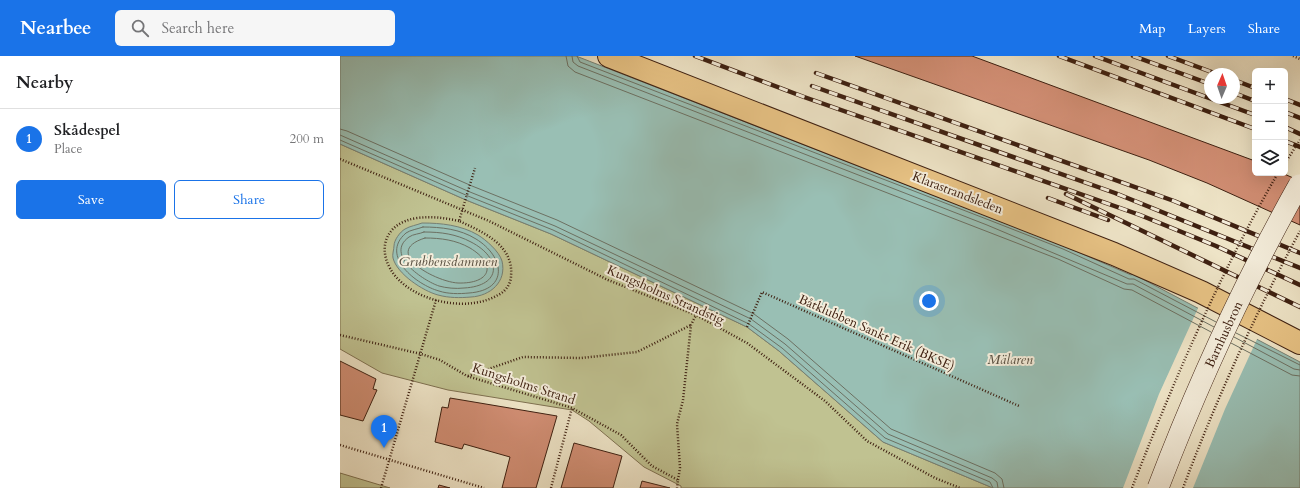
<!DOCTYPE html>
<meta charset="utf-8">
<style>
body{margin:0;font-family:Cardo,serif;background:#f6f6f6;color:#202124}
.controls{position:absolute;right:12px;top:12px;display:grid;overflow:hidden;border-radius:6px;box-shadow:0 4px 16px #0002}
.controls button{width:36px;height:36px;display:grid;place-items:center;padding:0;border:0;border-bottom:1px solid #e0e0e0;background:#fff;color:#202124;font:20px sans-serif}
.compass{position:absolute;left:864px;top:12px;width:36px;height:36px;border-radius:50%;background:#fff;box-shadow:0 4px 16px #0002;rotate:2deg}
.you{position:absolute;left:589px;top:245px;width:14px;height:14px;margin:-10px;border:3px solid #fff;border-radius:50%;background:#1a73e8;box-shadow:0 0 0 6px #1a73e833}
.badge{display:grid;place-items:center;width:26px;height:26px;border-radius:50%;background:#1a73e8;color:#fff;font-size:13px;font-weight:700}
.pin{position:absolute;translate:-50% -33px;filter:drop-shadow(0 1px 2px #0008)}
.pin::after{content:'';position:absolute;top:21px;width:14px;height:12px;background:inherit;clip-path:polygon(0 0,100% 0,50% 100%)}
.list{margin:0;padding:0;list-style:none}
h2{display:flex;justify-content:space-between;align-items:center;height:52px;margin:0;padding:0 16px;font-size:17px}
h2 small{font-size:13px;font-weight:400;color:#757577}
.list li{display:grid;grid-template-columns:26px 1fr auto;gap:12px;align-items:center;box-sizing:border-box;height:60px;padding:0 16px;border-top:1px solid #e0e0e0}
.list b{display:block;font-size:15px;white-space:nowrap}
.list p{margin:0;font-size:13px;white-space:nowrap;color:#757577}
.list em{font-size:13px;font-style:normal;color:#757577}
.actions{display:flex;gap:8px;padding:12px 16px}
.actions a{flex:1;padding:9px 0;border:1px solid #1a73e8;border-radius:6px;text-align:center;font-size:14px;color:#1a73e8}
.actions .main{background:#1a73e8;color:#fff}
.icon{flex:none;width:22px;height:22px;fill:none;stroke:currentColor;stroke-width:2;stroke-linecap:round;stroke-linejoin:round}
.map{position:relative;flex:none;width:960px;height:432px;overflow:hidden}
header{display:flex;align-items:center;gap:24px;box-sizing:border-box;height:56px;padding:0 20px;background:#1a73e8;color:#fff}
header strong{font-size:19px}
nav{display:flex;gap:22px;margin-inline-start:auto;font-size:14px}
.search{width:280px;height:36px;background:#f6f6f6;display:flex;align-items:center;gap:10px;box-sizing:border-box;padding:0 14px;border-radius:6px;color:#757577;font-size:15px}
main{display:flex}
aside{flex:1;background:#fff}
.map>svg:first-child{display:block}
.green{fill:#c0c291;stroke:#7f7151}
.water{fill:#99bfb4;stroke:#757f73}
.pier{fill:#eee4c7}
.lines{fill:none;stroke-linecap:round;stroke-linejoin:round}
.shore{stroke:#6c7062;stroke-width:1}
.building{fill:#d18e74;stroke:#3e2011}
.highway-casing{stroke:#3e2011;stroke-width:24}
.path{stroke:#3e2011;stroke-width:2.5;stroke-dasharray:1 2;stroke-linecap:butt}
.highway{stroke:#e7c284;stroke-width:22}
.rail-casing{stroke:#3e2011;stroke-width:4.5}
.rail{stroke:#f4eddb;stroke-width:3;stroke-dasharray:9;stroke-linecap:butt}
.secondary-bridge-casing{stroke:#3e2011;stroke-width:22;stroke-linecap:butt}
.path-bridge{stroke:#3e2011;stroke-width:2.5;stroke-dasharray:1 2;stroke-linecap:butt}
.secondary-bridge{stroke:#f4eddb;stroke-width:21}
.labels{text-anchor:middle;stroke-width:4;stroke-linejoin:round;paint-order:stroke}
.street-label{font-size:13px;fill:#3e2011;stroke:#f4eddb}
.water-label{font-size:14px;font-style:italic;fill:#595042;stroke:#f4eddb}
</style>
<header>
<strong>Nearbee</strong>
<div class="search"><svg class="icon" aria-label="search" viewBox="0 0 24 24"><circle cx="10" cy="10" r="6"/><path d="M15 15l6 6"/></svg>Search here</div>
<nav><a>Map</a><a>Layers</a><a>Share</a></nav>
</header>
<main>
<aside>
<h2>Nearby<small></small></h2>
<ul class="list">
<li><span class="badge">1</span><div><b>Skådespel</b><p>Place</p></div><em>200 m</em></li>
</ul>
<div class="actions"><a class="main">Save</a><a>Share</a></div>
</aside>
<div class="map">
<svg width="960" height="432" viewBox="0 0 960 432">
<rect width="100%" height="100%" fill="#eee4c7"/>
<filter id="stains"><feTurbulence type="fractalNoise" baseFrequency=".005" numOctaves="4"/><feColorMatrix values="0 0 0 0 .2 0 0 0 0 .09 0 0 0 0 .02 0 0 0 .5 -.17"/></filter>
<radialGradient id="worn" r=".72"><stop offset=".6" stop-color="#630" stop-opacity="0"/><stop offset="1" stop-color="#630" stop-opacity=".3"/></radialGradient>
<path class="green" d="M0,88L126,144L211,178L407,271L439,295L543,386L653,432H341V430L304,411L249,365L232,354L108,334L42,317L0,293Z
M0,417L50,432H0Z"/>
<path class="water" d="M0,0H236L724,190L791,219L793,218L960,306V432H653L543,386L439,295L407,271L211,178L126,144L0,88Z
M82,167C101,167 121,169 138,179C146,184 159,195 162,205C167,226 150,240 131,241C120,242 109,242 98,239C83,235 57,218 53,202C52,199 54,193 54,190C54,184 60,176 65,173C70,170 77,169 82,167Z"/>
<path class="pier" d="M859,250L918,281L885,353L853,432H783L819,338Z"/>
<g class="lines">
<path class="shore" d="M226,0L228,10L235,16L718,203L784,233L792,234L871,276
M232,0L233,6L238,10L647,169L787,228H793L874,271
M237,0L240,6L649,164L723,193L789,223H794L876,266
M0,73L7,75L132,130L217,164L414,258L448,283L551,373L655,417L662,423L664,432
M0,79L130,136L215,170L411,263L445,288L548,378L652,422L657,426L658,432
M0,84L128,140L213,174L409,268L442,292L545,382L650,426L653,432
M83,171C101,171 120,173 136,183C164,200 170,234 129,237C119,238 108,238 99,235C77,229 39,200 66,177C70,174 78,173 83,171Z
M84,176C101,176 116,178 131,186C162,202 162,230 124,232C116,233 106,232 99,230C84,225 44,199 69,181C73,178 80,178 84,176Z
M85,182C101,182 116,184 130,192C158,209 150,228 118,227C96,226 40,196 85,182Z
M896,277L960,309
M894,281L954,313L960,314
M891,287L952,319L960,320"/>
</g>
<path class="building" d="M515,0H632L915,105V117H942L960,125V169L867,127L809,104Z
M0,305L36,323L33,333L37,334L23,365L0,359Z
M110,342L217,360L196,432H162L170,401L124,388L122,393L95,386L102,351L108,352Z
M234,387L282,400L273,432H221Z
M302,425L330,432H300Z
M99,429L110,432H98Z"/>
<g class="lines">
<g class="highway-casing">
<path id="highway" d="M269,0L774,198L861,236L960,287"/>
</g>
<path class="path" d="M953,0L960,3
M0,103L149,165L268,224L356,259L407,287L485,345L527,385L595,422L620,432
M119,165C105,162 92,160 77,162C43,167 35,197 57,222C80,247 129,256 158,239C165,236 171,228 171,220C174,189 143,176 119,165L135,112
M407,271L422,236L679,350
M0,279L81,298L100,304L127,320L232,352L281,379L312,410L338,424L337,432
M128,320L183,301L241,302L297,296L351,269
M0,389L144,432
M338,424L340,412L337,368L343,344L351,269L356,259
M41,432L96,244
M211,432L232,352"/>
<use href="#highway" class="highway"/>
<g class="rail-casing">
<path id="rail" d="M355,0L464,41L800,159L876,190L960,229
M719,0L915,73
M755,0L915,59
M793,0L870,28
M828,0L877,18
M476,17L834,145L960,197
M894,24L915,32
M472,30L775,137L960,212
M894,37L915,45
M945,43L960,49
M945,56L960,62
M945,71L960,78
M945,85L960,91
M726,138L960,251
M708,142L768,164"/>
</g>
<use href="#rail" class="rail"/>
<g class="secondary-bridge-casing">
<path id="secondary-bridge" d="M818,432C858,327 904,227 959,129"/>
</g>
<path class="path-bridge" d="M945,107L960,84
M792,432C834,324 880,217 938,117
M843,432C876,344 915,258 960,175"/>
<use href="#secondary-bridge" class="secondary-bridge"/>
</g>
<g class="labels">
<g class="street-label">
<text transform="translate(618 136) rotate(21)" y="5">Klarastrandsleden</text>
<text transform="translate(326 238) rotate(24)" y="5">Kungsholms Strandstig</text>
<text transform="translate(537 276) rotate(24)" y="5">Båtklubben Sankt Erik (BKSE)</text>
<text transform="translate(883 278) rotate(-65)" y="5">Barnhusbron</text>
<text transform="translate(184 327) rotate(18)" y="5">Kungsholms Strand</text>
</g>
<g class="water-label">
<text x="108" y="210">Grubbensdammen</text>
<text x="670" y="308">Mälaren</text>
</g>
</g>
<rect width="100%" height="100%" filter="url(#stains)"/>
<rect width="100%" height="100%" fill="url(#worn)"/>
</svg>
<div class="controls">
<button>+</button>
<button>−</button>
<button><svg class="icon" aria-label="layers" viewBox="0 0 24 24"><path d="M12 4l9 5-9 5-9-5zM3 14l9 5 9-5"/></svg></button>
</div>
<svg class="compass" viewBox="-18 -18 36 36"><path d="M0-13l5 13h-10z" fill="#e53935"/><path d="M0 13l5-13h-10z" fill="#757577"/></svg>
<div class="you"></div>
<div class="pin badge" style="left:44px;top:392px">1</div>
</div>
</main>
